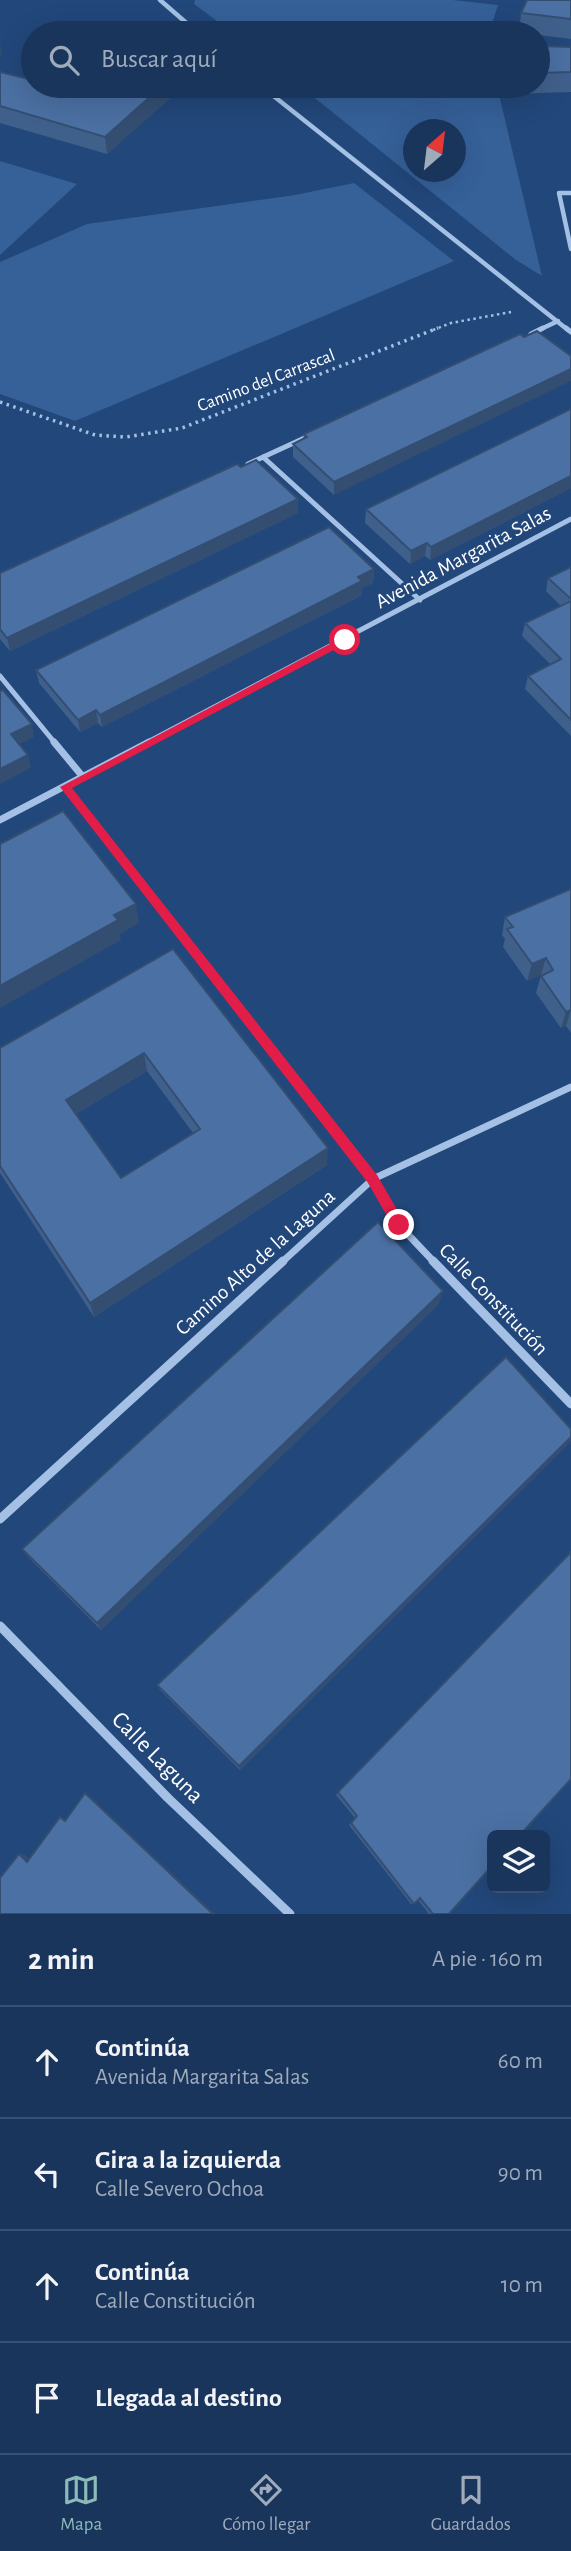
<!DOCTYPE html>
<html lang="es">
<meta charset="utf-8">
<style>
body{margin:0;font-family:"Alegreya Sans",sans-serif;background:#233d62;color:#f1f3f6}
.controls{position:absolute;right:21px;bottom:21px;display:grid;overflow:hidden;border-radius:10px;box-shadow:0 7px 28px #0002}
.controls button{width:63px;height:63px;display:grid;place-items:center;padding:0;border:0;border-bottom:2px solid #385072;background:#1a355c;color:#f1f3f6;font:35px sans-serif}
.compass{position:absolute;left:403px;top:119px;width:63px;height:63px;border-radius:50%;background:#1a355c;box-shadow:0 7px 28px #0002;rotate:28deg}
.stop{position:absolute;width:21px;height:21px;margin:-16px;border:5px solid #e11d48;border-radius:50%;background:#fff}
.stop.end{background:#e11d48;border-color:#fff;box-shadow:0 2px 7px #0008}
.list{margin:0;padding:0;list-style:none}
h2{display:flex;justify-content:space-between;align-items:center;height:91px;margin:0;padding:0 28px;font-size:30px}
h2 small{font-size:23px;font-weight:400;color:#9fabbb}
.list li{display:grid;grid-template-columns:46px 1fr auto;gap:21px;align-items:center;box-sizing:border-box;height:112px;padding:0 28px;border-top:2px solid #385072}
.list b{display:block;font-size:26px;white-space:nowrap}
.list p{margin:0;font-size:23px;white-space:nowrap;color:#9fabbb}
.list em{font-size:23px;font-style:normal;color:#9fabbb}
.icon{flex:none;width:38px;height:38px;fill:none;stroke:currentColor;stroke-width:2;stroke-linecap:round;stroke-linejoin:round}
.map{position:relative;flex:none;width:571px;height:1914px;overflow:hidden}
.search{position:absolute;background:#1a355c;box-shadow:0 7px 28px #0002;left:21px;right:21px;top:21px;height:77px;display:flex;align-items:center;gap:18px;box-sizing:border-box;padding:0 24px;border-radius:38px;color:#9fabbb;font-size:26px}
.sheet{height:539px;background:#1a355c}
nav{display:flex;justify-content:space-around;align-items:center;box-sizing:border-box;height:98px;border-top:2px solid #385072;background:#1a355c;font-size:19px;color:#9fabbb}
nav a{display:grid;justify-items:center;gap:4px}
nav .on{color:#8bbbb9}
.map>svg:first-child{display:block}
.green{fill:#356098;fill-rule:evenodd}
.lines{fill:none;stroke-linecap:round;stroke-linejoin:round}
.path-far1{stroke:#a4c0e5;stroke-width:2.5;stroke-dasharray:2.5 3.5;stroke-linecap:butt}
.path{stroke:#a4c0e5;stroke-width:3.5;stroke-dasharray:2.5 4.5;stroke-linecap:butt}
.minor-far3{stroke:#a4c0e5;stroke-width:4.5}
.minor-far2{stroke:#a4c0e5;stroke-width:5}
.minor-far1{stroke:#a4c0e5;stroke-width:7}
.minor{stroke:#a4c0e5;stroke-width:9}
.wall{fill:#40608c;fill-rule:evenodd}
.shaded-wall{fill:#344e72}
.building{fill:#4b70a3;stroke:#344e72;stroke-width:2;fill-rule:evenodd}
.route{fill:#e11d48}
.labels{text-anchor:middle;stroke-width:6;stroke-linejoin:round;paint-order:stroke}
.far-street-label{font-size:18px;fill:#fff;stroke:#22477a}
.street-label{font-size:21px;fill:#fff;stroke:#22477a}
.near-street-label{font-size:24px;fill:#fff;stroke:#22477a}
</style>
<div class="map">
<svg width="571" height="1914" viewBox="0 0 571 1914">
<rect width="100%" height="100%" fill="#22477a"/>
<path class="green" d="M195,0H453L498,5L489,33H233L194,4Z
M300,86H497L542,276L516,260ZM414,130H456V172H414Z
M0,161L77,184L0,255Z
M354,183L454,261L75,421L0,394V262L87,224L295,195Z"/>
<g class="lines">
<path class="path-far1" d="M433,330L451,323L511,312"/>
<path class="path" d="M0,402L95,435L126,437L182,428L438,328"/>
<path class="minor-far3" d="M160,0L198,33
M261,86L568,330
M571,193H559L571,249
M539,330L558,321"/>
<path class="minor-far2" d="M566,328L571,332
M531,334L543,328
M263,457L420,600
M248,464L311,435
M0,676L55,743
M146,743L571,519"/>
<path class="minor-far1" d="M54,742L83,777
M65,787L373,1179L399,1225L435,1263
M0,820L149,742
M281,1263L373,1179L571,1087"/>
<path class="minor" d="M433,1261L571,1404
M0,1519L283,1261
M0,1626L168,1798L290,1914"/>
</g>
<path class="wall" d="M571,0V39L538,35V33H519L521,13Z
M538,46L571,47V92L509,94V86H538Z
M0,72L33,86L170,98L107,154L0,123Z
M520,334L334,495L293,457V444L303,439L304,434Z
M571,409V488L430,560L425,556L410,564L365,523L366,509Z
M241,467L298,499V513L10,651L0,639V573Z
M571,567V736L525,689L528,676L550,664L522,636L525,623L561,606L546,591L548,578Z
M374,569L373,583L362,588V595L102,727L98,723L80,732L39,683L36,670Z
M571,889V1033L566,1026L561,1028L536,993L541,975L527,981L503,947L505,939L502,935L505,917Z
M173,949L327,1165L94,1317L0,1173V1048ZM147,1071L193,1133L121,1178L76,1114Z
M439,1304L101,1630L28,1557L22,1549Z
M571,1429V1440L569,1443L240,1770L160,1690L157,1685Z
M338,1792L449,1914H429L418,1900L414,1904H411L349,1825L355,1818L336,1795Z"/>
<path class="shaded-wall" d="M0,42L2,55L0,57Z
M162,86H169L170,98L107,154L105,137Z
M571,369V381L334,495V482Z
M571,476V488L430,560L431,547Z
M298,499V513L10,651L7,638Z
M427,543L425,556L410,564L411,551Z
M374,569L373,583L362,588V595L102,727L100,715Z
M96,710L98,723L80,732L78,720Z
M32,724L34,737L14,747L11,734Z
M28,755L31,768L0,784V769Z
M136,904L139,923L120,934L121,940L0,1008V986L114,915Z
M546,958L541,975L527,981L532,964Z
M571,1010L566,1026L561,1028L566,1012Z
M144,1053L147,1071L71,1117L66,1100Z
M328,1148L327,1165L94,1317L90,1303Z
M443,1291L439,1304L101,1630L97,1623Z
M571,1437V1440L569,1443L240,1770L239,1766Z
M85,1793L90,1796L215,1914H213Z
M19,1854L25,1855L34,1863L27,1862Z"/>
<path class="building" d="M527,0H571V19L521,13Z
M538,46L571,47V72L538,73Z
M0,72L33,80V86H162L105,137L0,106Z
M537,331L571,356V369L334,482L293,444L307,437L304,434L520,334L524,337Z
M571,409V476L431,547L427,543L411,551L366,509Z
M256,460L298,499L7,638L0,629V573L237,464L241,467Z
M329,527L374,569L358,577L362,581L100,715L96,710L78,720L36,670Z
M571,567V599L548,578Z
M571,601V720L528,676L561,659L525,623Z
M3,690L32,724L11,734L28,755L0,769V691Z
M63,811L136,904L114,915L118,920L0,986V844Z
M571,889V1010L566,1012L541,976L553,970L546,958L532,964L507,929L513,927L505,917Z
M173,949L328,1148L90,1303L0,1166V1048ZM144,1053L200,1129L121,1178L66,1100Z
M378,1222L443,1291L97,1623L22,1549Z
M506,1357L571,1429V1437L239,1766L157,1685Z
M571,1552V1779L520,1835H492V1866L449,1914H433L420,1898L414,1904L351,1823L357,1816L338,1792Z
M85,1793L213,1914H0V1878L19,1854L27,1862L60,1817L65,1821Z"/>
<path class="route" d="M345,636L350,640L349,642L72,788L377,1175L406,1225L399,1231L395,1230L368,1183L60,787Z"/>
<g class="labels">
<g class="far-street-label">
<text transform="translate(266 380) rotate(-21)" y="6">Camino del Carrascal</text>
</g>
<g class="street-label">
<text transform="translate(463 557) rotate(-28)" y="7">Avenida Margarita Salas</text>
<text transform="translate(255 1262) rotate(-42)" y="7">Camino Alto de la Laguna</text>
<text transform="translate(494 1299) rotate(46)" y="7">Calle Constitución</text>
</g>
<g class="near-street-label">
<text transform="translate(158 1757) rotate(45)" y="8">Calle Laguna</text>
</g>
</g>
</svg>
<div class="controls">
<button><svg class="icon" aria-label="layers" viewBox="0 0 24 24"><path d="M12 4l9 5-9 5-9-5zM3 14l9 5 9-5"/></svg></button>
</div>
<svg class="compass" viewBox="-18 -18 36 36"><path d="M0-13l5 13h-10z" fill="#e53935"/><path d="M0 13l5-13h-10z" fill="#9fabbb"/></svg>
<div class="stop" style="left:345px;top:640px"></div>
<div class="stop end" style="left:399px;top:1225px"></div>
<div class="search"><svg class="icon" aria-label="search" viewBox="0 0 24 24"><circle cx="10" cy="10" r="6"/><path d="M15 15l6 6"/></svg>Buscar aquí</div>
</div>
<section class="sheet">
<h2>2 min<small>A pie · 160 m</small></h2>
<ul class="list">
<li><svg class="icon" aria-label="ahead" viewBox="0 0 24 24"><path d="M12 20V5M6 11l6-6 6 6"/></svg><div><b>Continúa</b><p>Avenida Margarita Salas</p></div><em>60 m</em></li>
<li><svg class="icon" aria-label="left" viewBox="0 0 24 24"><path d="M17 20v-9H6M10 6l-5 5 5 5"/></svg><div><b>Gira a la izquierda</b><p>Calle Severo Ochoa</p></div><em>90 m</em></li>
<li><svg class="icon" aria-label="ahead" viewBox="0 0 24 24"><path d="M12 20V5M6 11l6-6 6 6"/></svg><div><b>Continúa</b><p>Calle Constitución</p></div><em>10 m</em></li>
<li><svg class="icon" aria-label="arrive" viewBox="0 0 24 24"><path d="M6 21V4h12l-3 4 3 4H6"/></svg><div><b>Llegada al destino</b></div></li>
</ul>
</section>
<nav>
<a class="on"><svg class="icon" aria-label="map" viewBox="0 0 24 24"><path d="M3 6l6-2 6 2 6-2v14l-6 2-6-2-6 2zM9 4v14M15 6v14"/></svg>Mapa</a>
<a><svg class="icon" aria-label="directions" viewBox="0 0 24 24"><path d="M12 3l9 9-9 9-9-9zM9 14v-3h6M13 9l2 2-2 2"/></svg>Cómo llegar</a>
<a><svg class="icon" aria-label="saved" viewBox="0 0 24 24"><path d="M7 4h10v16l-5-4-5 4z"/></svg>Guardados</a>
</nav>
